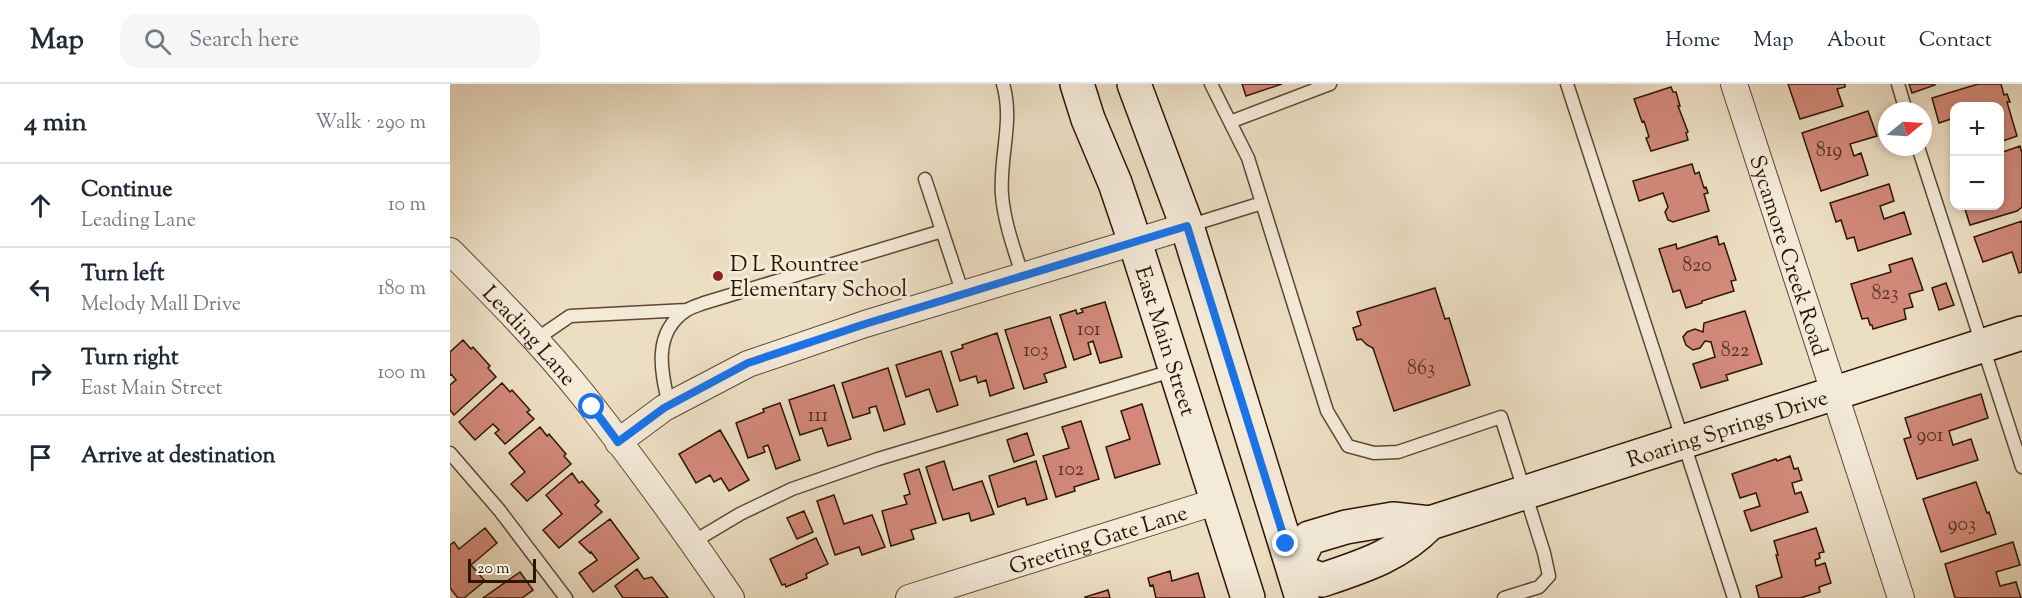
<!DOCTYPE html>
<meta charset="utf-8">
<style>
body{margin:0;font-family:"Sorts Mill Goudy",serif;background:#f6f6f7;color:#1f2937}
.controls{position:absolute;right:18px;top:18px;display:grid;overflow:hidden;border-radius:12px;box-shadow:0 3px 9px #0003}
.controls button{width:54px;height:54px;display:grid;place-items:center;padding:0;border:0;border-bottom:2px solid #e0e1e3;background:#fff;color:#1f2937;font:30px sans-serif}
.compass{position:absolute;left:1428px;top:18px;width:54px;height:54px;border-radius:50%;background:#fff;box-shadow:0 3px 9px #0003;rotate:72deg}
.scale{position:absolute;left:18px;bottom:15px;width:68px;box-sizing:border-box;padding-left:6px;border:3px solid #2d1500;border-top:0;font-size:16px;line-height:21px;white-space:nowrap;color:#2d1500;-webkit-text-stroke:4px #f3ead8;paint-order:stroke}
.stop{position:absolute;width:18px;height:18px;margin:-14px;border:4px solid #1a73e8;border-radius:50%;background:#fff}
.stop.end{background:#1a73e8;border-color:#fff;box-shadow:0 2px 6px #0008}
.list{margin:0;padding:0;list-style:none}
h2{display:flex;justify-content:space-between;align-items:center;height:78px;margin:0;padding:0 24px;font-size:26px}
h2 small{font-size:20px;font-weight:400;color:#747a83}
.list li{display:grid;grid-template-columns:39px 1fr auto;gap:18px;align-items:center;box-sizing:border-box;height:84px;padding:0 24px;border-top:2px solid #e0e1e3}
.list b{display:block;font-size:22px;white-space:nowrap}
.list p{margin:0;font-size:20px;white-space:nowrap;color:#747a83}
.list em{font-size:20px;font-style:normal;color:#747a83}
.icon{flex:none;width:33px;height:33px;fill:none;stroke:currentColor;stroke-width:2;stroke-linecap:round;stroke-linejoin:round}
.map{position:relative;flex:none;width:1572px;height:514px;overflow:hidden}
header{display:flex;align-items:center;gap:36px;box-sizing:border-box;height:84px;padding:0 30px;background:#fff;border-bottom:2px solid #e0e1e3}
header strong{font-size:28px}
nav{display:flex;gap:33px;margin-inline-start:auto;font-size:21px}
.search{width:420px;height:54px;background:#f6f6f7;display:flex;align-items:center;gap:15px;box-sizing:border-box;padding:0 21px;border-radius:18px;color:#747a83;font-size:22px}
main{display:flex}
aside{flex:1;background:#fff}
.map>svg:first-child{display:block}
.building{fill:#d2897a;stroke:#2d1500;stroke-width:1.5}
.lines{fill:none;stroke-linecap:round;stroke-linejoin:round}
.lane-casing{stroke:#5d4731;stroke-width:15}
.street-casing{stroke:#5d4731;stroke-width:28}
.secondary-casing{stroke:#2d1500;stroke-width:36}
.lane{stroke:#f3ead8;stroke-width:12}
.street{stroke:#f3ead8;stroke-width:26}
.secondary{stroke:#f3ead8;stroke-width:33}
.route{stroke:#1a73e8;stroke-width:8}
.poi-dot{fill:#8f2418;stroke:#f3ead8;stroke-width:2}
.labels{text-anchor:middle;stroke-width:6;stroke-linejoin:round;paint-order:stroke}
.number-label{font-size:20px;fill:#56321e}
.street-label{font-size:22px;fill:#2d1500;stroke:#f3ead8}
.poi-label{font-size:22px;fill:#2d1500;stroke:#f3ead8;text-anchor:start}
</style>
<header>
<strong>Map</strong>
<div class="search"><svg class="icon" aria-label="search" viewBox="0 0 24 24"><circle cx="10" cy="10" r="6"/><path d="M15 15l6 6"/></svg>Search here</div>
<nav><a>Home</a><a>Map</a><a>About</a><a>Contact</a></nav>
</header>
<main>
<aside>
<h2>4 min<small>Walk · 290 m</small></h2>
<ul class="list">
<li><svg class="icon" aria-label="ahead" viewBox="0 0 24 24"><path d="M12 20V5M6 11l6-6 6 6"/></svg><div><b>Continue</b><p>Leading Lane</p></div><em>10 m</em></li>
<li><svg class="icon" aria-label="left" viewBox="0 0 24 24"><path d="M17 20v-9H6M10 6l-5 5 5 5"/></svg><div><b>Turn left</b><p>Melody Mall Drive</p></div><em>180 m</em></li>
<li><svg class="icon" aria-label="right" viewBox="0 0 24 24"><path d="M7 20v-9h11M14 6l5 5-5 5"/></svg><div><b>Turn right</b><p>East Main Street</p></div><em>100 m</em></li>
<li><svg class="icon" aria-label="arrive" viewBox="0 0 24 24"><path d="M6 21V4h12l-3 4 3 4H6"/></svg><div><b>Arrive at destination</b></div></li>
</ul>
</aside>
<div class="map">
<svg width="1572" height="514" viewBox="0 0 1572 514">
<rect width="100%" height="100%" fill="#ecdec3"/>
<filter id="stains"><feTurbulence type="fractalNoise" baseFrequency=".00333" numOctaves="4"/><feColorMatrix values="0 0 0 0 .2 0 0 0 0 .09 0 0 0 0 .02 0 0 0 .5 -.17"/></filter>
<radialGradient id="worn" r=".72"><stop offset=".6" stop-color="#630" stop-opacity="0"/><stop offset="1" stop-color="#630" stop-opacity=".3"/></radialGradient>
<path class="building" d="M792,0H832L796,12Z
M1338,0H1395V3L1387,5L1393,22L1350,35Z
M1459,0H1484L1485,1L1462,9Z
M1528,0H1551L1554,11L1557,10L1560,18H1557L1567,52L1550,58V22H1504V34L1489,39L1482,14Z
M1221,3L1223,8H1226L1230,22H1228L1238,48L1236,49L1238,56L1201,67L1196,54L1199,53L1194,37L1192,38L1184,15Z
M1418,27L1427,52L1400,60L1404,72L1411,69L1418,91L1371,107L1352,49Z
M1570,62L1572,69V123L1567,127L1520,141L1514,122H1550V69Z
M1242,80L1245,90L1249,88L1254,104L1256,103L1258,109L1254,110L1259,127L1223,138L1218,136L1215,128L1218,123L1213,109L1189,117L1183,97Z
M1439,100L1444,117L1430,122L1434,135L1454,128L1461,150L1408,167L1404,153L1397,155L1391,136L1386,138L1380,119Z
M1572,137V188L1569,189L1562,168L1533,178L1524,153Z
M1267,152L1269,161L1274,159L1286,196L1281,197L1284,207L1252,217V219L1236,224L1230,206L1223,208L1209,165L1226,160L1227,165Z
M1462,174L1473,206L1459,210L1463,223L1454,225L1456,235L1423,245L1422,241H1420L1418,234L1412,235L1401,200L1441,188L1439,181Z
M1496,199L1504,221L1489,226L1482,204Z
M985,204L995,235L999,234L1020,301L944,327L923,264L917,261L911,255L907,256L903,244L911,241L907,228Z
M655,218L672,273L650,279L643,257L638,259L641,270L624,276L610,231L626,226L627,230L633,228L631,225Z
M1295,227L1312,280L1276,291L1278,296L1251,304L1243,280L1265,273L1261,258L1255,257L1250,264L1243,266L1236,261L1233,253L1237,248L1245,245L1253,248L1254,239Z
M600,233L616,283L594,290L597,298L574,305L555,246Z
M547,249L564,304L540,312L536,296L528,299L526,292L510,297L501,268L513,264L512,261Z
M13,256L21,265L23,263L40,282L38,284L46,293L4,331L0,326V301L6,296L1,290L0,291V268Z
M491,267L508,321L487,328L479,305L456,313L446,281Z
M438,284L455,340L434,347L426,322L419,324L420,329L403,334L392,299Z
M52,299L60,308L62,306L80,326L77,328L84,335L55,360L45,349L49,346L43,340L25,356L9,338Z
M384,301L401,355L378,362L372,344L350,351L339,316Z
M1531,310L1538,334L1499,347L1503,361L1521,355L1528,376L1467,395L1454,355L1461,353L1455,334Z
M330,319L350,376L326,385L318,361L313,363L315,368L298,374L286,339L314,328L313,325Z
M692,320L710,380L665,394L656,363L680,355L671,327Z
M631,337L649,395L624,403L625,407L606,413L593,372L619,364L612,343Z
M90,343L97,352L99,350L116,370L114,372L121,380L77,417L61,400L75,388L59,369Z
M270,346L299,396L279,407L271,394L264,398L260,391L246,399L229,370Z
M577,349L584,371L564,378L557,356Z
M1340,372L1344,385L1348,384L1352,396L1342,399L1345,410L1351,408L1358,428L1301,447L1294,427L1310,422L1306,409L1290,414L1282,390L1326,375L1327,377Z
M494,377L503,406L532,397L544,430L521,437L519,429L493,436L476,383Z
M586,377L597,415L577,421L575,414L548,423L539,392Z
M469,385L486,439L461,446L464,455L441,462L432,427L457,420L454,412L460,410L454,390Z
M122,389L129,399L132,397L149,417L145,421L152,428L109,464L93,446L112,430L96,411Z
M1526,398L1537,429L1539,428L1546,450L1491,468L1473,415Z
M384,411L394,440L422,431L435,463L412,471L409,463L385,471L367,417Z
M354,427L363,448L347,455L337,434Z
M160,435L189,474L143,508L129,489L147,476L141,468L140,469L129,458Z
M35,444L47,459L21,481L35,497L14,514H8L0,504V461L4,458L9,465Z
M1366,444L1374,468L1369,469L1370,474L1365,476L1366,482L1375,479L1381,499L1369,503L1370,508L1350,514H1309L1306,502L1332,493L1326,471H1328L1324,457Z
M366,454L378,480L356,490L357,494L336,503L335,500L332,501L320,475Z
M1563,458L1570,481L1546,488L1550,502L1566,498L1571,514H1505L1495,480Z
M187,485L194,495L202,493L218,514H173L165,502Z
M720,487L722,497L748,489L755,514H706L703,501L700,502L698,494Z
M70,488L83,506L72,514H33Z
M658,506L660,514H636L635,513Z"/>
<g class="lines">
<g class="lane-casing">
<path id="lane" d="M553,0C564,37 549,74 552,111C554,138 565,168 573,193
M761,0L798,74L877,327L898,362L924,369L948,368L1051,333L1094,469L1099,492L1089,503L1054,514
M1117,0L1284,514
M1448,0L1456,27
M780,38L880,0
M1468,63L1572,383
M475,95L513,210
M738,142L812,119
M85,256L120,232L237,226
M219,321C211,288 202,248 237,226C242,223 249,221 254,219L492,147
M0,369L50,427L116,514
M243,458L290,430L342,405L428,375L725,286"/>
</g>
<g class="street-casing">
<g id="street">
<path id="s1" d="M1284,0L1451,514"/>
<path id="s2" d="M0,167C46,213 92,260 133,311C185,377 234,445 281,514"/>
<path d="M168,358L214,324L298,280L415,240L737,142"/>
<path id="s3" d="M459,514L768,417"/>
</g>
</g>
<g class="secondary-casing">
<g id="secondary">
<path id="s4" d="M627,0L638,35L665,99L685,158L798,514"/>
<path d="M684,0L737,142L852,514"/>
<path id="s5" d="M844,485L859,454L896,443L943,435L980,439L1572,249"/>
<path d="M844,485L872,496C914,482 949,471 980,439"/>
</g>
</g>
<use href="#lane" class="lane"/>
<use href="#street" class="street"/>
<use href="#secondary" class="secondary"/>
</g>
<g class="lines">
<path class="route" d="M142,323L168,358L214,324L298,279L415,240L737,142L836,460"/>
</g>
<circle class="poi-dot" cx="268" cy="192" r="6"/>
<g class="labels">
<g class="number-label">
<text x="1379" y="72">819</text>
<text x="1247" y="187">820</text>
<text x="1435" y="215">823</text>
<text x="639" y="251">101</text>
<text x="586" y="272">103</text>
<text x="1285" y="272">822</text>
<text x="971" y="290">863</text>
<text x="368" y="337">111</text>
<text x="1480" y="357">901</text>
<text x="621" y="391">102</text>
<text x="1512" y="446">903</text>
</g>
<g class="street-label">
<text dy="8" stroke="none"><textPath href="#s1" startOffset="180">Sycamore Creek Road</textPath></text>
<text dy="8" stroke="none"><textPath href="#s2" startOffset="116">Leading Lane</textPath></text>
<text dy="8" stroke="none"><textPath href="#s4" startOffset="272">East Main Street</textPath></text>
<text dy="8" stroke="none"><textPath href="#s5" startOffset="470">Roaring Springs Drive</textPath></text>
<text dy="8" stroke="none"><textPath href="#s3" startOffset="198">Greeting Gate Lane</textPath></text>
</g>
<g class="poi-label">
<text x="280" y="187">D L Rountree<tspan x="280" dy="25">Elementary School</tspan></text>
</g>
</g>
<rect width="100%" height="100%" filter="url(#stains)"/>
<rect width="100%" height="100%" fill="url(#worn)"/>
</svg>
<div class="controls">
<button>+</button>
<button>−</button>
</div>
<svg class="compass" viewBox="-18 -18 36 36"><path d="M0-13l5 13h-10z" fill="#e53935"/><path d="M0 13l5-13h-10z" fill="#747a83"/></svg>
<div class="scale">20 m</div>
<div class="stop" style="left:142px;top:323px"></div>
<div class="stop end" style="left:836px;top:460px"></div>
</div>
</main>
